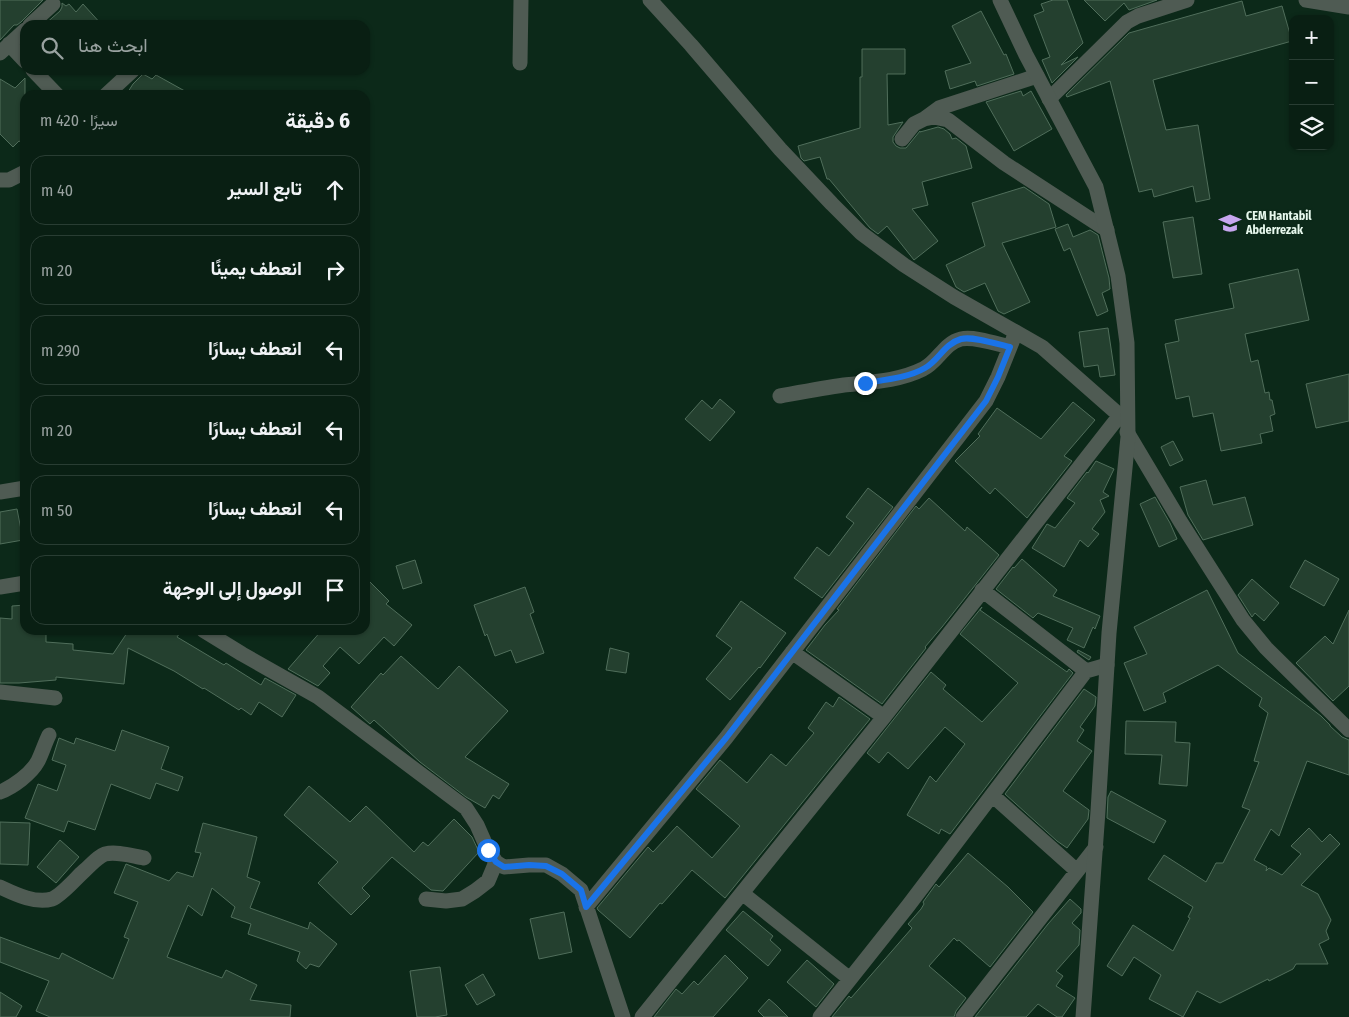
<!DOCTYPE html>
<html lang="ar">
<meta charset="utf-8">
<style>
body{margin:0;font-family:"Fira Sans Condensed",Vazirmatn,sans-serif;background:#12271c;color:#f1f3f6;direction:rtl}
.controls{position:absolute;right:15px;top:15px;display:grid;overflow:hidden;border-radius:10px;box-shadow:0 1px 4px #0004}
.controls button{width:45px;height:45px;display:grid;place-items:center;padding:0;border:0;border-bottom:1px solid #293d33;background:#091f13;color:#f1f3f6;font:25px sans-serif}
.stop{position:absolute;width:15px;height:15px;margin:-11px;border:4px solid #1a73e8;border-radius:50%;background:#fff}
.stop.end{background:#1a73e8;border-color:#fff;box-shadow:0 1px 5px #0008}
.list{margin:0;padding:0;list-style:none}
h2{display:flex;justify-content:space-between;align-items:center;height:65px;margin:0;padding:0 20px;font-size:21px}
h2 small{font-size:16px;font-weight:400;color:#99a2a0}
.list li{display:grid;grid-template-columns:32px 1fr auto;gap:15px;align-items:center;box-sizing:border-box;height:70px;margin:0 10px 10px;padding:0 10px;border:1px solid #293d33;border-radius:15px}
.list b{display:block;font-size:19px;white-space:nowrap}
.list em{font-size:16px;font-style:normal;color:#99a2a0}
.icon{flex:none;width:28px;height:28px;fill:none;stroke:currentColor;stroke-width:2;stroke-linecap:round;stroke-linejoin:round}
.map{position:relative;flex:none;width:1349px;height:1017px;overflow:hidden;direction:ltr}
.search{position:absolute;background:#091f13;box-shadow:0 1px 4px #0004;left:20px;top:20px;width:350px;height:55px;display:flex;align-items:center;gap:12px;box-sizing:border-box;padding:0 18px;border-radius:15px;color:#99a2a0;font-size:19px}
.panel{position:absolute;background:#091f13;box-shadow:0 1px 4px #0004;left:20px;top:90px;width:350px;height:545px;border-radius:15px;direction:rtl}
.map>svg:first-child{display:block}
.building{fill:#24402f;stroke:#506e5b}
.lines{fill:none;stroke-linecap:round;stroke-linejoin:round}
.minor{stroke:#4f5b53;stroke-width:15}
.tertiary{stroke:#4f5b53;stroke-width:15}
.route{stroke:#1a73e8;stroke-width:6}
.labels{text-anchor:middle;stroke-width:4;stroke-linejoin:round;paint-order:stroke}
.poi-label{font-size:12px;font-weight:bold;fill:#e7f8ed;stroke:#0c2919;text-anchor:start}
</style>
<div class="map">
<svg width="1349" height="1017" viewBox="0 0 1349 1017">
<rect width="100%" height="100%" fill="#0c2919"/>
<path class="building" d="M0,0H43L21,22L17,25H14L0,40Z
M1053,0H1067L1083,43L1061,65L1078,57L1052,83L1042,60L1050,57L1034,15L1044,11L1041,4Z
M1084,0H1157L1129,10L1124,3L1105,21Z
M1242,1L1246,16L1282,6L1292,41L1153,80L1166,130L1198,125L1210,199L1196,202L1193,186L1154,197L1152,189L1139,192L1110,81L1067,97L1066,95L1129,33Z
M62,3L66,6L69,4L76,12L83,4L102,25H44L60,11L62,7Z
M981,11L1004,55L1006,54L1014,74L977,86L975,81L950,89L945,71L971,63L952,26Z
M862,49H905V74H887L888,125L903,122L893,137V142L896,146L900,148H906L920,131V132L938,127L944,129L950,134L952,139L956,138L966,146L972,168L922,182L928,205L912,209L938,241L914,260L887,226L878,234L870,228L829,179H827L820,157L804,161L801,158L798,146L860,128V77H862Z
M143,74L152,79L156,75L192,95H126L133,84Z
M25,78V144L19,141L13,147L0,134V79L15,88Z
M1021,91L1023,96L1031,91L1052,129L1014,151L986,102Z
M1024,187L1049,204L1056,227L1002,243L1030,302L1004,314L998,311L985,283L964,292L956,287L946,265L985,246L972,203Z
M1193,217L1202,274L1173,278L1163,222Z
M1068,224L1073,237L1090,230L1098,235L1109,278L1110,289L1102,293L1108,311L1097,316L1070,248L1064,251L1055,229Z
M1298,269L1309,320L1245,334L1251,362L1258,360L1265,393L1269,392L1270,400H1272L1275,414L1270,416L1273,431L1260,434L1262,443L1221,451L1213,413L1193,417L1189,396L1176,399L1165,344L1179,341L1175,320L1234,308L1229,284Z
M1108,328L1115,375L1100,377L1098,365L1084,367L1079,332Z
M1349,374V421L1316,428L1306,384Z
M720,399L735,412L710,441L685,419L702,400L712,409Z
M1073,402L1095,420L1064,456L1072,461L1027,518L995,488L990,494L955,461L980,436L978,434L997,408L1041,439Z
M1173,441L1183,460L1170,466L1161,447Z
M1096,461L1114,469L1103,492L1109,496L1100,500L1105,512L1092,529L1099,534L1088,547L1080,540L1064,567L1032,548L1047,524L1055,528L1075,503L1067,498L1087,472L1088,473Z
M1206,480L1213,505L1245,497L1253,525L1203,540L1188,515L1180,487Z
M868,488L893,507L822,598L794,578L817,547L829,556L854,523L846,517Z
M1155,497L1170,523L1177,539L1159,547L1140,504Z
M929,498L965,531L967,527L999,555L942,627L925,647L926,648L882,704L806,650L825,625L839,610L837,609L916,506L919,509Z
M17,509L23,540L0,544V512Z
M1022,559L1057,590L1053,596L1100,616L1095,629L1093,627L1084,648L1067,640L1073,628L1038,613L1033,618L996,589L1013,567L1014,568Z
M415,560L422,583L403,589L396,566Z
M1305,560L1339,579L1324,606L1290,587Z
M365,577L389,601L386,604L412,625L394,646L384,637L359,664L340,647L323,666L330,673L318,686L288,669L322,630H365Z
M1252,579L1279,603L1264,621L1255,613L1252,617L1238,595Z
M525,587L534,612L530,614L544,653L516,663L511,650L495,656L487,634L485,636L474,605Z
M1207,590L1238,653L1321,716L1330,725V726L1342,737L1349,740V775L1307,761L1279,836L1271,829L1254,860L1267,867L1266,871L1269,868L1282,875L1301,854L1291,846L1309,828L1322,842L1330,834L1340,844L1301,885L1318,894L1331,920L1326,931L1329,939L1319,944L1328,964H1296L1293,969L1269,981L1268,979L1220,1003L1197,991L1183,1017L1149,999L1161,975L1134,957L1122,976L1107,966L1133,925L1173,951L1190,918L1188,917L1193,907L1148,879L1164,855L1206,882L1216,863H1223L1250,810L1242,807L1259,762L1254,761L1268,713L1259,706L1262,698L1218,665L1163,693L1166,702L1144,711L1124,663L1147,654L1134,627Z
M741,601L786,633L760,668L759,667L730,700L706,679L732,648L716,636Z
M25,605V630H46V642L73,644V650L113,654L129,630H182L177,637L224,665L226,663L261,685L265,678L296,695L282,717L259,702L251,715L241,708L239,710L204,688L203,689L174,671L128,648L124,684L56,677V680L19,683H0V618L12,619V606Z
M982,607L980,610L1067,672L1069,669L1073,673L950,834L941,829L939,834L907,815L930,776L936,782L965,744L945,727L908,769L888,752L879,763L867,753L931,672L946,685L943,689L982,722L1018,683L960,634Z
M1349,610V686L1333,701L1296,663L1325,636L1333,644Z
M610,648L629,653L626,673L606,670Z
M1078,650L1091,657L1089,660L1077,652Z
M401,656L438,689L459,666L508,711L465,757L509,784L499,799L493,795L485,808L466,797L420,762L374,720L370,724L351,707L381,673L383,675Z
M1084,689L1096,697L1095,706L1080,727L1084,730L1077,741L1092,751L1063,791L1089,810L1088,819L1067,848L1057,841L1005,794Z
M839,697L870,719L725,898L692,870L662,904L660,903L630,938L598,910L597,908L648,847L653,852L677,826L712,858L740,826L696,789L720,760L747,783L771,754L786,766L814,733L808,728L826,702L833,707Z
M1126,721L1176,722L1175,742L1190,743L1187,786L1159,784L1162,755L1125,754Z
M122,730L169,747L161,769L183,777L178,791L156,783L150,799L111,784L95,830L68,821L64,832L25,818L38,784L57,791L66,765L52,760L59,738L74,744L76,738L115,751Z
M309,786L350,822L366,806L414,852L423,842L428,846L454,819L472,837L479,852L443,891L431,890L392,857L362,888L370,896L351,915L318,883L338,862L284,815Z
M1111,791L1166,821L1154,843L1107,818L1108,797Z
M0,822L30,823L28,865L0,864Z
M203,823L257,837L247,877L260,882L250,908L308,929L310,922L337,944L319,967L310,964L306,969L297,961L300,952L248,934L251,924L231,917L235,907L212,888L202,916L188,905L167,957L222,978L226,970L257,985L250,1000L291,1005L290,1017H50L36,1011L49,981L0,962V937L59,959L62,953L113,979L129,939L124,937L138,902L114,893L126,864L169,881L177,872L193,877L201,853L195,852Z
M60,840L79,857L56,883L37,867Z
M968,853L1008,887L1033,912L990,967L959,940L957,941L954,938L929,966L966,998L956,1011L954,1017H832L849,996L851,998L912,928L908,924L921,909L924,904L923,902L936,884L939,887Z
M1070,899L1081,909V913L1072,923L1080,930L1079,945L1056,971L1063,976L1056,986L1075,998L1062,1017H1057L1038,1004L1026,1017H975L1048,924Z
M743,911L773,936L770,940L781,950L768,966L726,930Z
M564,912L572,952L539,959L530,919Z
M725,955L748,978L713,1017H654L676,989L682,994L694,981L698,985Z
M807,960L834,984L816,1007L787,982Z
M440,967L447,1015L435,1017H417L410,971Z
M483,974L495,995L477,1005L465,985Z
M0,992L22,1006L16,1017H0Z
M769,999L776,1005L788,1017H764L758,1011Z"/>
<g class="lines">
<path class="minor" d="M650,0L691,45L780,149L832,204L861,233L904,265L954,297L1042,347L1126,421
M1306,0L1349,7
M30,25L53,4
M9,44L25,61
M0,53L25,30
M520,63L521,0
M33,70L57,95
M106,95L133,70
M1049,99L1127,22L1138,16L1187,0
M924,119L939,108L1037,76
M902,139L914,124L924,119L934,117L948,120L1004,163L1107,230
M0,180H9L25,172
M780,396C802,392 823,388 844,385C871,382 899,381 923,369C938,362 944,343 961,339C974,336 997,344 1010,347
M1127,432L1180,521L1243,620L1266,648L1349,730
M0,492L25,488
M0,587L25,583
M982,590L1086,671
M203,630L242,654L318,697L466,808L477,825L488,850L496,862L504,867L529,865H546L562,874L581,890L623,1017
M792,652L884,717
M0,692L55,698
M0,792C13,787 31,774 38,761C42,753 45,743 49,735
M992,795L1077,871
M0,887C15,894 35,904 52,899C62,895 76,878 84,871C91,865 97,857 105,854C117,851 132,856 144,858
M742,893L850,979
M426,899L446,901L462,899L475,891L488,881L496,862
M586,907L726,738L986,401L998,377L1016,332
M642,1017L884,717L1120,415
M820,1017L908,906L1086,671L1107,665
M963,1017L1096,847"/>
<path class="tertiary" d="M1000,0L1026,55L1096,187L1118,276L1127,343L1128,437L1109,633L1098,811L1083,1017"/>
</g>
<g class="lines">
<path class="route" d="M488,850L496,862L504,867L529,865L546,866L562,874L581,890L586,907L726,738L986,401L998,377L1010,347C997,344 973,336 961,339C944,344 939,360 925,368C908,378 883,380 865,383"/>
</g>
<defs>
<g id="school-bare" transform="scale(1.725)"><path d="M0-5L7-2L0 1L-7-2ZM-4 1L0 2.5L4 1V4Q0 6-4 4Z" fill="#c7a6ef" stroke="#0c2919" stroke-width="2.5" paint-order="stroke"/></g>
</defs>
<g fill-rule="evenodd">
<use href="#school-bare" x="1230" y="223"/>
</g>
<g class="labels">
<g class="poi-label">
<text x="1246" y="220">CEM Hantabil<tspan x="1246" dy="14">Abderrezak</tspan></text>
</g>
</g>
</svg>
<div class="controls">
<button>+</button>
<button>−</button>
<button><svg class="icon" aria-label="layers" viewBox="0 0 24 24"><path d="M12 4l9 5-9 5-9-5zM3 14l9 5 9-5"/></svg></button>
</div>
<div class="stop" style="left:488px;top:850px"></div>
<div class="stop end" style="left:865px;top:383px"></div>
<div class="search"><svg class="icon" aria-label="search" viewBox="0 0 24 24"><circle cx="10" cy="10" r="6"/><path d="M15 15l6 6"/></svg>ابحث هنا</div>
<section class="panel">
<h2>6 دقيقة<small>سيرًا · 420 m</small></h2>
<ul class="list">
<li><svg class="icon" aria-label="ahead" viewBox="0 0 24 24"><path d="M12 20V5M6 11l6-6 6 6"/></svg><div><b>تابع السير</b></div><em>40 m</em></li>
<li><svg class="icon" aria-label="right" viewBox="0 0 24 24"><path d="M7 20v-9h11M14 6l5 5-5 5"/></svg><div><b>انعطف يمينًا</b></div><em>20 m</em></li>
<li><svg class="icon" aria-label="left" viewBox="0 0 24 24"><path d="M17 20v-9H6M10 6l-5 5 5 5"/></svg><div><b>انعطف يسارًا</b></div><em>290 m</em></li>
<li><svg class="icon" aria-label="left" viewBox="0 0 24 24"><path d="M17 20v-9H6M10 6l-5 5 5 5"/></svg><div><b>انعطف يسارًا</b></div><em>20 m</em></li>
<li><svg class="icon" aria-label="left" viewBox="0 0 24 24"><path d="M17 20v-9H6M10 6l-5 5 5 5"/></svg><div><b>انعطف يسارًا</b></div><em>50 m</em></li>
<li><svg class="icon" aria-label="arrive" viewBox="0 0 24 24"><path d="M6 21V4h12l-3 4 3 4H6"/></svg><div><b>الوصول إلى الوجهة</b></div></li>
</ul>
</section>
</div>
